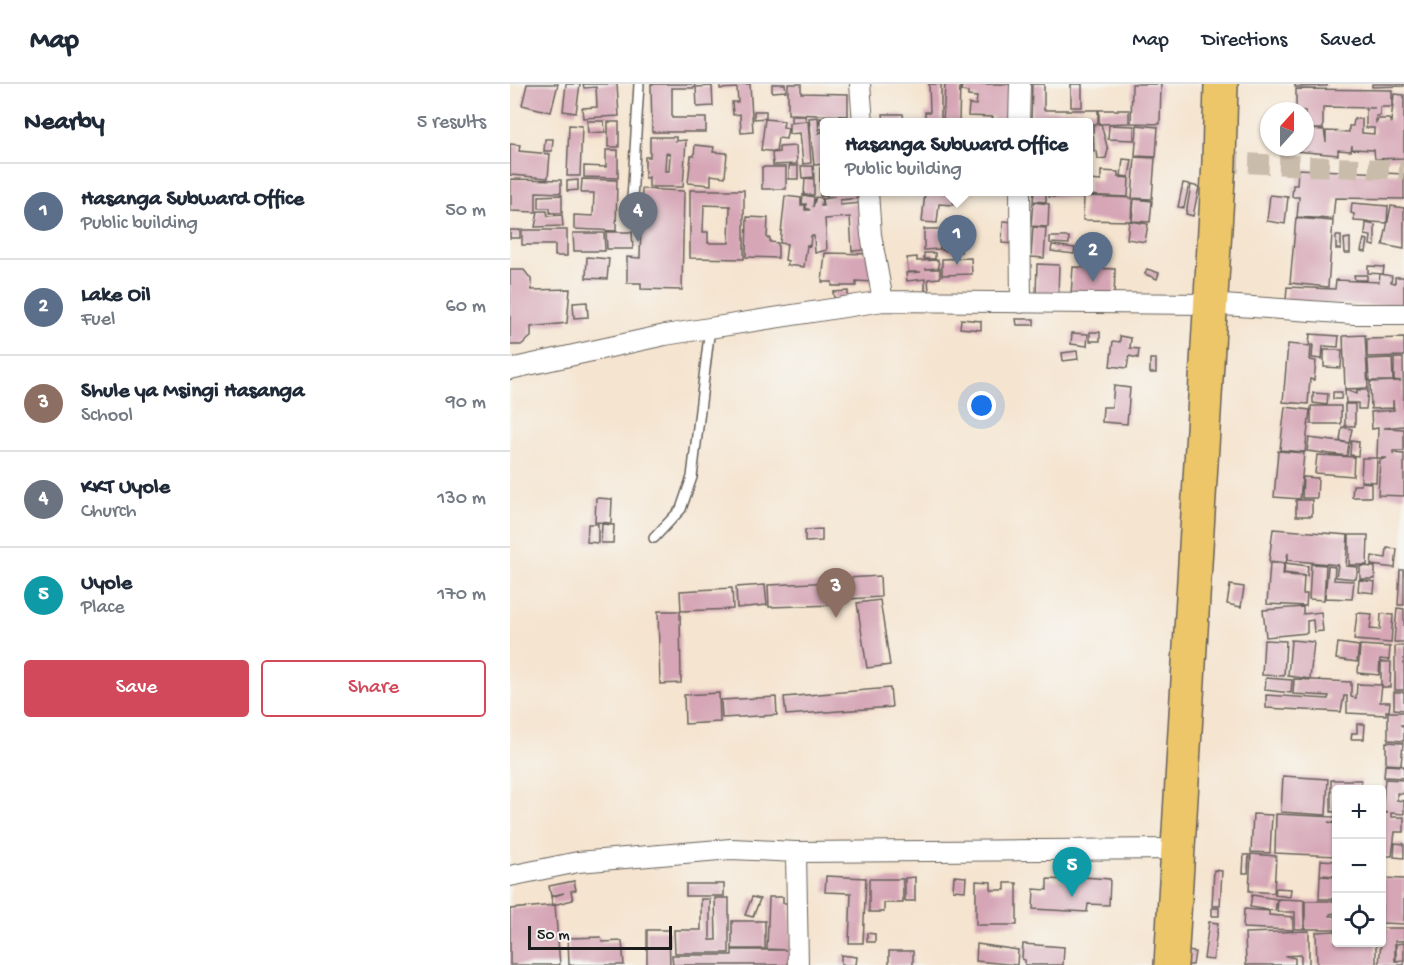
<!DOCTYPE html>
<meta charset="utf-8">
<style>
body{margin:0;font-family:"Gochi Hand",sans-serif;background:#f2f2f3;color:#1f2937}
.controls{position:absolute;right:18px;bottom:18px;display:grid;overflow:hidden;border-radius:6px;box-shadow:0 2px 4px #0004}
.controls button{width:54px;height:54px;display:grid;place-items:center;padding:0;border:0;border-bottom:2px solid #e0e1e3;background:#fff;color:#1f2937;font:30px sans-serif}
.compass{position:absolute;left:750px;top:18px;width:54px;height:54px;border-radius:50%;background:#fff;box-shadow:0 2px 4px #0004;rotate:21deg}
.scale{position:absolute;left:18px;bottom:15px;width:144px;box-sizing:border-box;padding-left:6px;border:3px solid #1c1c1c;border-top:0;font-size:16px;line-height:21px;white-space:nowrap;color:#1c1c1c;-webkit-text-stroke:4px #f6f6f2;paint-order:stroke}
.you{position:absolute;left:472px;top:322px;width:21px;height:21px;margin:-15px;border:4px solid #fff;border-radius:50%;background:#1a73e8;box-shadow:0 0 0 9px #1a73e833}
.badge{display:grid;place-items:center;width:39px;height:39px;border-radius:50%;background:#d1495b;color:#fff;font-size:20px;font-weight:700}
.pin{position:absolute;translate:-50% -50px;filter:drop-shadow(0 2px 3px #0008)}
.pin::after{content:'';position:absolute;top:32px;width:21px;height:18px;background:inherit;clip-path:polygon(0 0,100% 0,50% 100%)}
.popup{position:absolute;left:310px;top:34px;width:273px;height:78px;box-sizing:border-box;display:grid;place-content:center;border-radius:6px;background:#fff;filter:drop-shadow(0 2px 4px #0005);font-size:20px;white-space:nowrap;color:#747a83}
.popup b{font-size:22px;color:#1f2937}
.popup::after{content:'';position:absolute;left:50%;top:100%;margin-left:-12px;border:12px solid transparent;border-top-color:#fff}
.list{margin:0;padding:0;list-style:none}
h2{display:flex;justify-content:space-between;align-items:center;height:78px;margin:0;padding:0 24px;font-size:26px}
h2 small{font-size:20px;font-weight:400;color:#747a83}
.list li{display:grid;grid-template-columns:39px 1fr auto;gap:18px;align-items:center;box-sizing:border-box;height:96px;padding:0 24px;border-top:2px solid #e0e1e3}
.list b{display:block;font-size:22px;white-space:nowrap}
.list p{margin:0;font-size:20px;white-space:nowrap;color:#747a83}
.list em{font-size:20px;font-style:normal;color:#747a83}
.actions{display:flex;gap:12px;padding:18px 24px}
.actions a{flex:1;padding:14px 0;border:2px solid #d1495b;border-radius:6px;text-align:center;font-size:21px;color:#d1495b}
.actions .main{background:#d1495b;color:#fff}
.icon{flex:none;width:33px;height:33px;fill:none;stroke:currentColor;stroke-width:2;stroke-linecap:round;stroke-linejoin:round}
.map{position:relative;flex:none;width:894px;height:881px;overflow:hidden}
header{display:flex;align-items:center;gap:36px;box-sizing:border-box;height:84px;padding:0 30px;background:#fff;border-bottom:2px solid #e0e1e3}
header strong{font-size:28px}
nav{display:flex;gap:33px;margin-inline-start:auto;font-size:21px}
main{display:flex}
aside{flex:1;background:#fff}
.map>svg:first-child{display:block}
.building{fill:#d6a6b6;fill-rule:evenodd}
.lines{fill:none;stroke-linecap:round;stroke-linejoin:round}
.street-tunnel{stroke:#cabcab;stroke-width:20;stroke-dasharray:20 10;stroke-linecap:butt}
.lane-casing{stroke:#68625b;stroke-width:12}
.street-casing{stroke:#68625b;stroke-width:22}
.highway-casing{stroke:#68625b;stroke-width:36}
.lane{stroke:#fff;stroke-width:9}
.street{stroke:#fff;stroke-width:20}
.highway{stroke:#ecc669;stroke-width:33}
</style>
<header>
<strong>Map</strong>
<nav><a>Map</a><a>Directions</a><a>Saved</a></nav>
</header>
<main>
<aside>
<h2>Nearby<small>5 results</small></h2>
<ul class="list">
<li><span class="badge" style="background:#5c6f8a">1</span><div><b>Hasanga Subward Office</b><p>Public building</p></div><em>50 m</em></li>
<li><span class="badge" style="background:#5c6f8a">2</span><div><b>Lake Oil</b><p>Fuel</p></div><em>60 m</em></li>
<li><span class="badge" style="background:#8d6e63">3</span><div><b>Shule ya Msingi Hasanga</b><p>School</p></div><em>90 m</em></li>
<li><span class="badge" style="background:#6b7280">4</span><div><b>KKT Uyole</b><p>Church</p></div><em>130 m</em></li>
<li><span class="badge" style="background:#0f9aa8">5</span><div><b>Uyole</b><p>Place</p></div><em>170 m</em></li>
</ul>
<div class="actions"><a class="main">Save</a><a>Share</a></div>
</aside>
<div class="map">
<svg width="894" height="881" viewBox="0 0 894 881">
<rect width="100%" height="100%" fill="#f6f6f2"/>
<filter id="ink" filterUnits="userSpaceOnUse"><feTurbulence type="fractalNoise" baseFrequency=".0167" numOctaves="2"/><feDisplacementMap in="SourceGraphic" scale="12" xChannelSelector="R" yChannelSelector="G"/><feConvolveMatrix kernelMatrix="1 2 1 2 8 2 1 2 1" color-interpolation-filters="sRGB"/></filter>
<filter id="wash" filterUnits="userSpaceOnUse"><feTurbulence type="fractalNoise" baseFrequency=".008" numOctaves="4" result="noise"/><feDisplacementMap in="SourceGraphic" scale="24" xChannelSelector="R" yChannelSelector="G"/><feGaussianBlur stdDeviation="1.35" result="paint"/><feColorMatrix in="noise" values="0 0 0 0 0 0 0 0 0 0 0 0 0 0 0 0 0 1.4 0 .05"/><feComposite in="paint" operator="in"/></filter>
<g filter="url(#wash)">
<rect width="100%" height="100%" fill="#f5e4cf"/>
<g id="blocks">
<path class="building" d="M17,0H48L41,28L12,21Z
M56,0H70L66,29L53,27Z
M73,0H107L109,32L73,34L72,24L87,23L86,3L74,4Z
M141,0H185L184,4H162V34H196V48H142Z
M210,0H240L243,48L231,49L230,30L223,31L222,18H228L227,4L210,5Z
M262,0H275L276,7L262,8Z
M278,0H291V9L338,10V32L278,30Z
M419,0H431V39H415V28H420Z
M435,0H450L449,39H433Z
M452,0H501L500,39H483V33L458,32L459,20L466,21L467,13L458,12V8L451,7Z
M522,0H534V26H588V40L521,38Z
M561,0H572V23H561Z
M622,0H651L650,40L621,39Z
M785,0H817V2L785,3Z
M862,0H894V2L862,3Z
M202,2L203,22L187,23L186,3Z
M786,5L882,6V23H870V32H866V38L868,35H879L881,38L884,10L894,11V74L865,75L864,66L842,65V61L841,67L828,66V71L785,67V63H795V45L814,46L816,58V47L839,48V42H843L844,35H852V49L864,50V44H856V24H865L813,23V45H795V27H786Z
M589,26H619V39L589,40Z
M244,27H256V34L244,35Z
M373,30H393L394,39H374Z
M281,32H295L296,37L281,38Z
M308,33L309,49L315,46V80L304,81L299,34Z
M323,33H337V39H322Z
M310,34L318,35L315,45H309Z
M255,35L274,37L273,43L278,44L276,55L268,54L266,68L251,66Z
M77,37H94L95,48L78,49Z
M298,37L301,79L293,80L290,49L279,50V39Z
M98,38H109V63H98Z
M591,40L598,66L596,74L588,75L587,67H584L583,41Z
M59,41L72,42L70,92H57Z
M599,41L624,42V56L598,55Z
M627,41L648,43L646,73L625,72Z
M140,53H166V57L176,56L173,103H139V93L135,94V73H140ZM156,69L160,70L159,87H155Z
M35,55H43L42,67H34Z
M0,60L10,61L9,67L40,70L38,94L0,91Z
M185,61L204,63L203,68L217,69L215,93L201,91V101L178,99L181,72H184Z
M286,62L287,80L263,81L262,69L269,68V63Z
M96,66H108V94L74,93V82L96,83Z
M625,73L645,74L642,115L622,114Z
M613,75L622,76L619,93L611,92Z
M279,82H288V95H279Z
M291,82H303L304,93L292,94Z
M252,83H276V105H252Z
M310,84L315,85V108H348L349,114L330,116V121L352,119L355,166L342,167L340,133L315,135L317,166L305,169L304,152H301L300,162L297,161L294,183L277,181L278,177L275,176L277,160L270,159L275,112L291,114V121H295V126H300L296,124V120H292L293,111L304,113L303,123L306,113L312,114L311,122H313L312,115L325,113L310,112Z
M788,85L894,90V115L825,114L823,135L787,133L789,113H782L783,101H787Z
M591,87L608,88V93L619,94L618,113L573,111V114L539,113L540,108H579V96L591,97Z
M295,94L304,95V111H294Z
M1,95L51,96V109L26,108V128L1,127Z
M72,95L107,96L106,147L64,145V131L83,132L84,109H71Z
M68,96V106L57,107V97Z
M673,99L679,100L674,124L668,123Z
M681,101L689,103L683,132L676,130Z
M132,105L174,107L172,206L131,205V199H117V173L130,174Z
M180,106H234V175L180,174ZM194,121L220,122L219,159H198V148H193Z
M415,108L444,109L443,121L429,120L427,139L412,138Z
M524,108H536V118L523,117Z
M52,111V129H40V124H29V112Z
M760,111L778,113L775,140L757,137Z
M574,112L622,114L621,137L573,136Z
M624,115L642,117L640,138L622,137Z
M523,118L539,120L538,143L521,142Z
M842,119L878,122L877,139L844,137V130L841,129Z
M881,122L894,124V165L873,161Z
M28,127H37L38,132L52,131L53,142L25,143Z
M237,133L258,134L257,154H260V158L268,159V174L236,173Z
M786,134L823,137L818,203L780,199Z
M493,137L506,138L505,160L492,159Z
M619,137L638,140L635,158L617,155Z
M856,139L865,141V162L860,161L861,152L855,151Z
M523,143L536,144L534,174L521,173Z
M434,144L454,147L451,168L432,166Z
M414,145H430V165L414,166Z
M0,146H10V154H0Z
M12,146H57V172H45V161H12Z
M96,148H122L123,165H97Z
M63,149H94L95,167H64Z
M826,152H831V165H826Z
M540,153H559V160L540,159Z
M840,154V169H835L834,155Z
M854,155L858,156L856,168L851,167Z
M542,161L565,164L564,170L541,167Z
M591,162H599V170H591Z
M315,169L363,170V198L346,197V202H322V198H312Z
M414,169H425V175H414Z
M77,173L99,175L97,195L76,194Z
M407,173V177L428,176L429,184L415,185H430V194L418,195L419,207H415V195L397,197L396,189L411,188H398L397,174Z
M461,174L462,190L432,191V175Z
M527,180L549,181L548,212L526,211Z
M858,182L874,183L873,190L858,189Z
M563,183L605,185L604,214L561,211Z
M637,185L649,189L647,195L635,190Z
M0,186H14L21,195L22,206L60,205L57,239L21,243V253L11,261H0Z
M870,190L882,192L881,198L885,199V193H894V223L776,217L777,203L825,205L826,196L869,198Z
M844,191H857V196H845Z
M338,207V213L324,214L323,208Z
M77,218L78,233L64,234L63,219Z
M451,235L471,237V246L450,244Z
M506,235H524V241H507Z
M580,248H590V257H580Z
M562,249L578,250L577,262L561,260Z
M800,250L829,252L828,263L813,262L812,275L802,274L803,261H801L800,276L806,277L804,296L800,295L798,320L773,318L778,260L799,262Z
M855,251L858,304L835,305L833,252Z
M610,252L621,254L620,264L629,265L628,274L619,272L617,284L600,282L603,257L610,258Z
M894,254V272L857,273V255Z
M814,266H832L831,284L814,283Z
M567,267L568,275L553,277L552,269Z
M882,274L883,297H859L858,275Z
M884,274H893L894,342L874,344L894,345V367H883V369L894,370V412L868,411L870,376L877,374H867L868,344L862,345L861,328L884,326L883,316V324L861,325L860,298L891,297L884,296Z
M640,275H646V289H640Z
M604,302L620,304L617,340L592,338L593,323H602Z
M835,306L847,310V306H858L856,325H848V319H836Z
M823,308H832L831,315H823Z
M803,309L818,310L817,321L803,319Z
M835,320H845V342H835Z
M801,322H831V340H801Z
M775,323L800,326L795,368L770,366Z
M832,343L842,345L839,359L830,357Z
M799,354L839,359L837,372L797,367Z
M841,357L849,358L848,372L840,371Z
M768,367L794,369L790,415L764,413Z
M807,371L844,373L843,392L805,389Z
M852,374H867L866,398L851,397Z
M793,393L808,394L807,414H792Z
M851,398L861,399V413H842L843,401H851Z
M86,414L102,415L101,439L85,438Z
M786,416H802V432H786Z
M78,440H88V459L77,458Z
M92,440L104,441L103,459H91Z
M312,445V457L295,458V446Z
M763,445L838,451L836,482L848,483L846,495L826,493L828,481L778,476V469L776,479L759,477Z
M839,451H858L857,481H839Z
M877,464L887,465L885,484L861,481L862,472L876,474Z
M760,479H774L773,491L794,492L793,510H797L796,522L757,520Z
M775,479L798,482L797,492L774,489Z
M801,480L816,481L814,516L799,515Z
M818,482L825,483L824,496L844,497L842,515L815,514Z
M850,482L865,483V495H850Z
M890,486H894V521H888Z
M370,492L371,513L338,515L337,494Z
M849,496L865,498L864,509L848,507Z
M325,498L326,521L259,523L258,501Z
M255,501L257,521L227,524L226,503Z
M720,501L734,503L731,523L717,520Z
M222,504L223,525L171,527L170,507Z
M370,516L380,581L357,584L347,519Z
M793,523V530L811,528L813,547L804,548L803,536L797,537V549L756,553L753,526Z
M887,524L894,525V558H884Z
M148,527H170L171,599L150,600Z
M847,529L862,530L860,545L870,546L871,530L883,531L881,559L844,556Z
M754,556L776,557L774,592L752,591Z
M781,556L804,558L800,595L778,592Z
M828,559L849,562L847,578L826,575Z
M850,561L880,563L879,576L870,575L869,591L848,589Z
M885,562H894V606H885Z
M871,578H881L880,603H873L871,600Z
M756,594L782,596L781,609L755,606Z
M784,595L841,598V613L846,614L847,600L872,601L870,618H880L879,627H876V631L837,629V612H834L831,628L756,624V611L818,615L819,612L783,610Z
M380,604L382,623L276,631L274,613Z
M884,608H894V626L884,625Z
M209,609L210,638L175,640L174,611Z
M266,613L267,631L212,634L211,616Z
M878,628H894V641H891L894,644V657L878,656Z
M847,640H855L854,655H841L842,649H847Z
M876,658L893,659L891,681L876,680Z
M875,681L894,682V694L874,693Z
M773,692L818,695L816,731L771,728Z
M875,695L894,696V710L887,709V716L894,717V730L881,729V733H894V748H885L882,772H872V729H878L872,728Z
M821,696H851V704L826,705V728H821Z
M743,730L762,731L760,769L741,768Z
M766,730L824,733L826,730V739L818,738L826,740V772L765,769Z
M885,759L894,760V774L884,773Z
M741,770L766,772L764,809L739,807Z
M734,771H739L738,789H733Z
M811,776L826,777V792L810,791Z
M704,786L712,787L710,822H702Z
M316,792L356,794L353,859H339L341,809L315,808Z
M444,792L456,793L455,807L443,806Z
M559,792L600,795L599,821L578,820L577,828L523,825L524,805L537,806V795L559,796Z
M810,792L826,793V815H809Z
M405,793V817H395V794Z
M872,794L894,795V840L872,839Z
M359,795H393V819H374V828H359Z
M64,797L66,806L61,807L63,816L43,821L41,813L54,809L41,812L39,802Z
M466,797L481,798V806H495V799H507V841H466Z
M176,800H214V812H176Z
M766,804L781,805L780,813L765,811Z
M742,811L767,815L765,827L740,823Z
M242,813L250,815L243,833L235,831Z
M259,813H273V819H280L281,881H163L162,871H222V866H276L257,865Z
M205,814H219V869H165L164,846H191V815H200V856H206Z
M768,815L794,816V845H785V828H767Z
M795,817H826V829L820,830V832H826V845H795Z
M45,821L50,881H0V825Z
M702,824H709V832H702Z
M734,825L759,827V831L783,833V846L733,844Z
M222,837H255V865H222Z
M699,838L708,839L703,876L694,875Z
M872,844H894V857H885V877H894V881H869Z
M137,846H159L160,881H137Z
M799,847V881H791V871L775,872L785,874V881H736L735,849Z
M826,847V858H866V881H807L806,848Z
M357,849L365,850V858H357Z
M91,853L92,858L112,857L114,881H59L58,854Z
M894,859V876L886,877V860Z
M467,860L508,866L507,881L466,877Z
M513,860L554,863L553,881H515V876L512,875Z
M379,867H403V881H379Z
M675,867L685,868L683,881H672Z
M331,871L347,873L346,881H331Z"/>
</g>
</g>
<g filter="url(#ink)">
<use href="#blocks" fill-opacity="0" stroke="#68625b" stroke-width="1.5"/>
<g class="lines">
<path class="street-tunnel" d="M709,78L894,86"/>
<g class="lane-casing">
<path id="lane" d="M121,132L129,0
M144,454L171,425L182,393L200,243"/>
</g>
<g class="street-casing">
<path id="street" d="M350,0L353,39
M509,39L510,0
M358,108L361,151L373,217
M510,108L511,219
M0,285L155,251L373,217L698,220L845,230H894
M286,768L288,881
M0,792L68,778L221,765L286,768L670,765"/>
</g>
<g class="highway-casing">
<path id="highway" d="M661,881L709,78L711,0"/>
</g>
<use href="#lane" class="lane"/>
<use href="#street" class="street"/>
<use href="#highway" class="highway"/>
</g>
</g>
</svg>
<div class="controls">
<button>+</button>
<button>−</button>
<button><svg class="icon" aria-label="locate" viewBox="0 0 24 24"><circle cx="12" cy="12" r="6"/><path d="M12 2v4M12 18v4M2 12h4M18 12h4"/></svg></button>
</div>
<svg class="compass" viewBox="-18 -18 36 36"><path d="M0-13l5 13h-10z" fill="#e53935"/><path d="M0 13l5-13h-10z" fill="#747a83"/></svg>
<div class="scale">50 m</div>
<div class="you"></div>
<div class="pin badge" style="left:447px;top:181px;background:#5c6f8a">1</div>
<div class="popup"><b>Hasanga Subward Office</b>Public building</div>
<div class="pin badge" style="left:583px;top:198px;background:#5c6f8a">2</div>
<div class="pin badge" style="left:326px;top:534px;background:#8d6e63">3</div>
<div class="pin badge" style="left:128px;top:158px;background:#6b7280">4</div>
<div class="pin badge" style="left:562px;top:813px;background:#0f9aa8">5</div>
</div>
</main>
